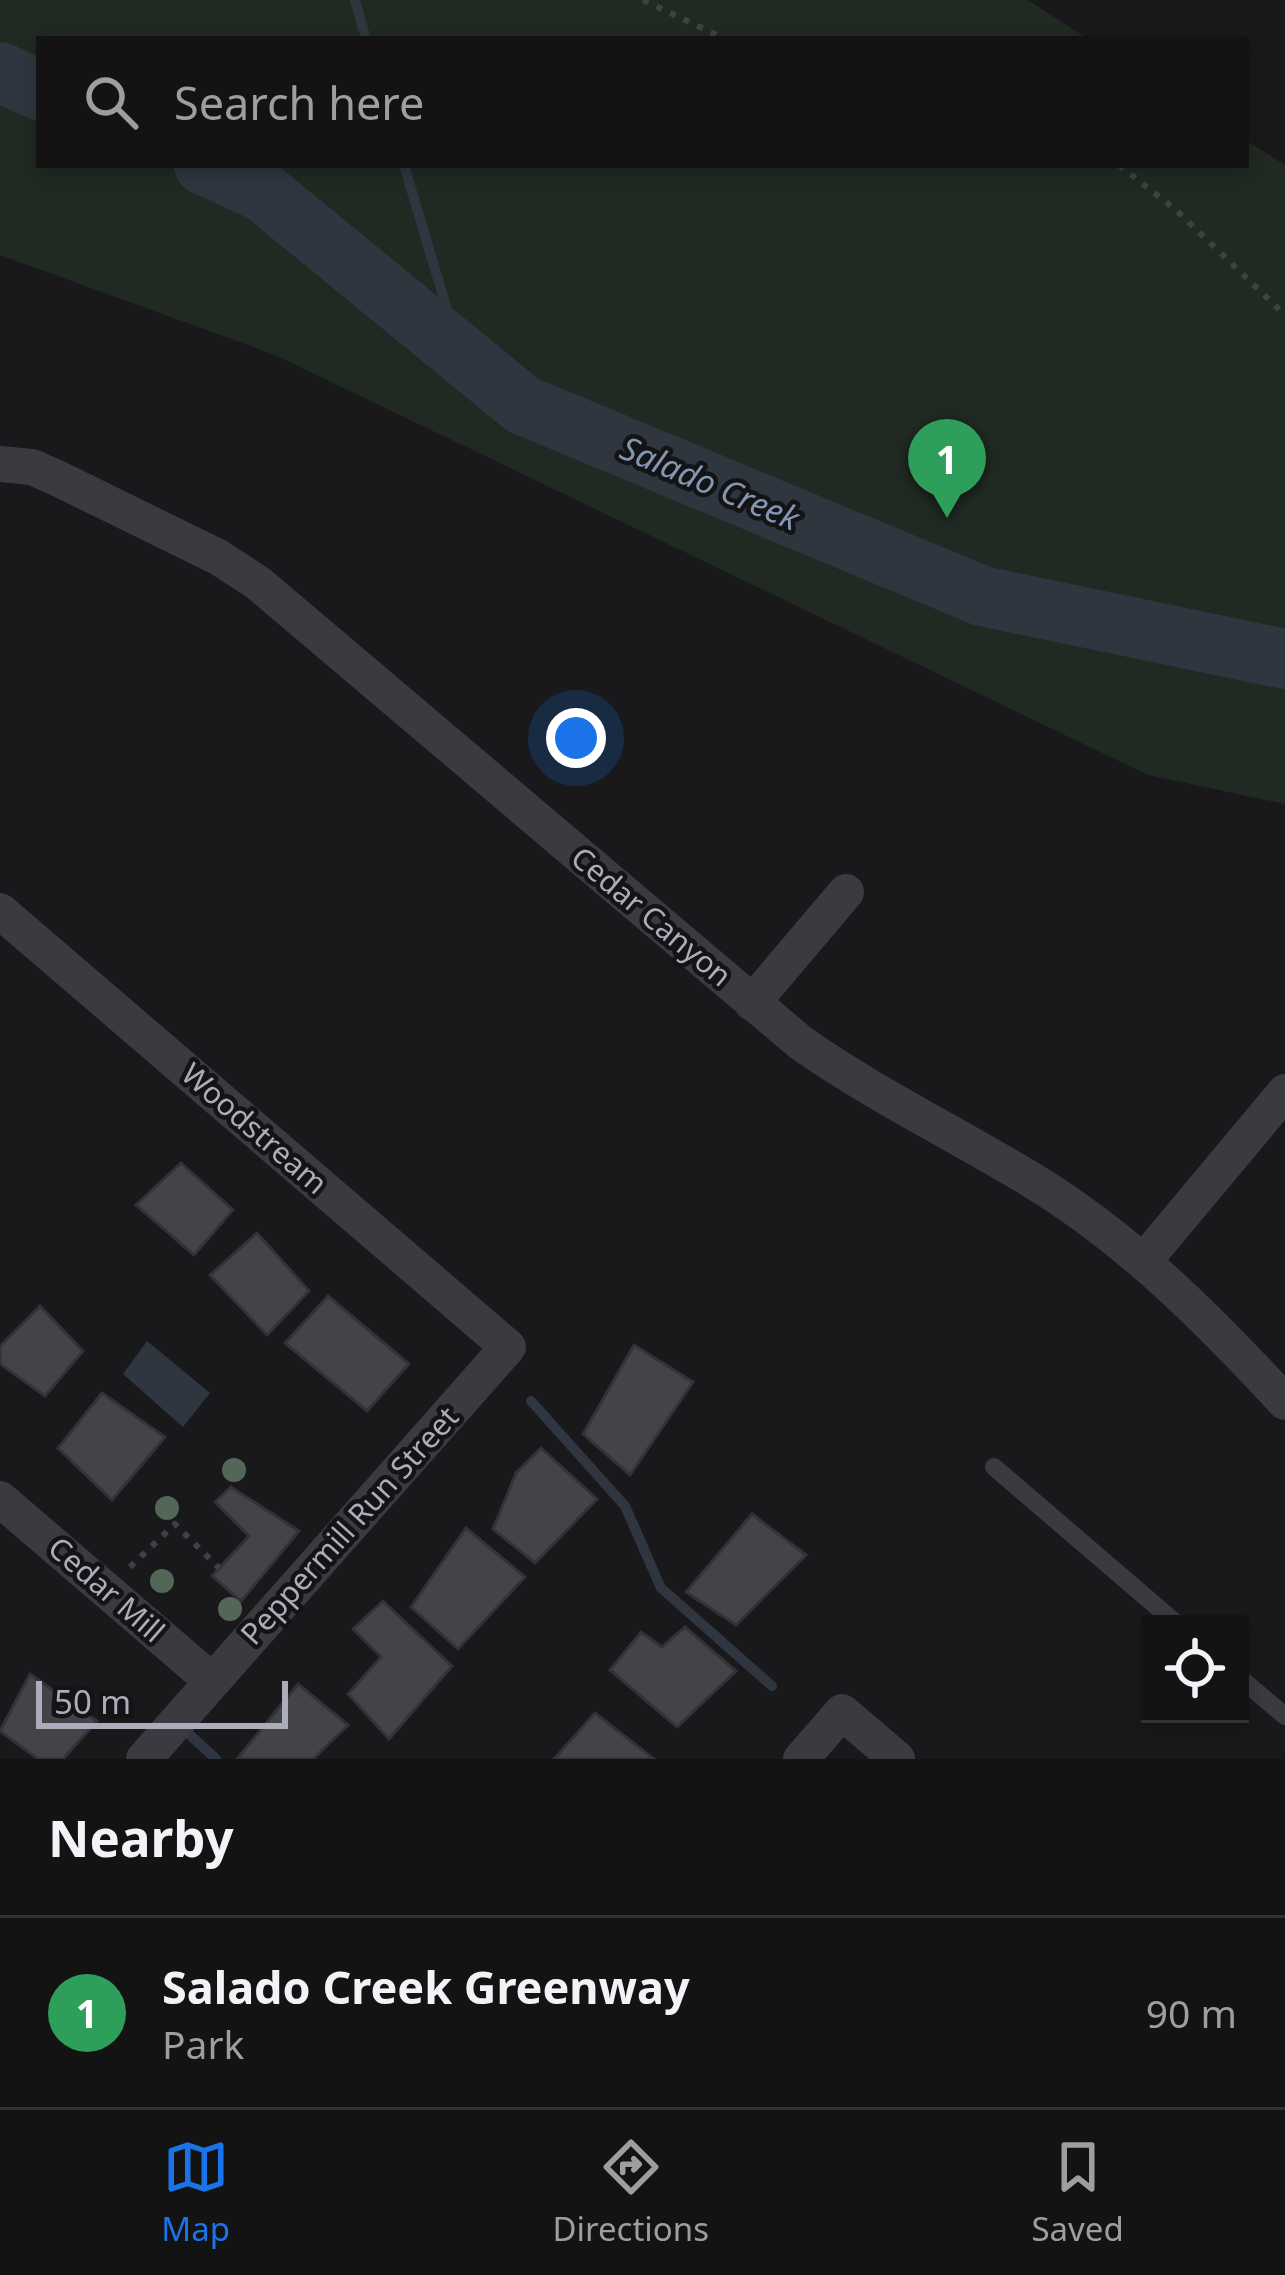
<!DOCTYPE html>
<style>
body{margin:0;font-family:"Noto Sans",sans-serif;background:#1c1c1d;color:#f1f3f6}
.controls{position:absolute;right:36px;bottom:36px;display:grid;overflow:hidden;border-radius:0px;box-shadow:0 6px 18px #0003}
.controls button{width:108px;height:108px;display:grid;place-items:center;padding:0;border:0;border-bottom:3px solid #323234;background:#131314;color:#f1f3f6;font:60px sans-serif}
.scale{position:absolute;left:36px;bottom:30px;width:252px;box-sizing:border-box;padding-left:12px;border:6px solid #abaeba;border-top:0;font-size:33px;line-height:42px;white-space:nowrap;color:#abaeba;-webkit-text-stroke:9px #141416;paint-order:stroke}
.you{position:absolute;left:576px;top:738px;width:42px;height:42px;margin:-30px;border:9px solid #fff;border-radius:50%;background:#1a73e8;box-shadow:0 0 0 18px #1a73e833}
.badge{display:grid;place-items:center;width:78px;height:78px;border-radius:50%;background:#1a73e8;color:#fff;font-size:39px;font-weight:700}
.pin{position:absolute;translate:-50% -99px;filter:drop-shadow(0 3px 6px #0008)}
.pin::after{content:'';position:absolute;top:63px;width:42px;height:36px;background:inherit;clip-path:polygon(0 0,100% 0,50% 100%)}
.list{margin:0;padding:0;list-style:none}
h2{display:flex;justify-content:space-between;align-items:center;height:156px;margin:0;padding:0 48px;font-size:51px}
h2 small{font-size:39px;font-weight:400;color:#9d9ea0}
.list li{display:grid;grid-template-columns:78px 1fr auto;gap:36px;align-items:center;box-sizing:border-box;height:192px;padding:0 48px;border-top:3px solid #323234}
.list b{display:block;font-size:45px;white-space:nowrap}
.list p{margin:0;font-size:39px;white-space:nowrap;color:#9d9ea0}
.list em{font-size:39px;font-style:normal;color:#9d9ea0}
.icon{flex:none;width:66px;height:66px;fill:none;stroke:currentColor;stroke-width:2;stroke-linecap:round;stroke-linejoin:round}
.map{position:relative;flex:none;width:1285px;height:1759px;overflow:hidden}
.search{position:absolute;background:#131314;box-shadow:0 6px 18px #0003;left:36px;right:36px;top:36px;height:132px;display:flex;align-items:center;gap:30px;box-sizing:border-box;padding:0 42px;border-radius:0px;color:#9d9ea0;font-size:45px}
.sheet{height:348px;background:#131314}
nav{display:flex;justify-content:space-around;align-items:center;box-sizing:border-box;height:168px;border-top:3px solid #323234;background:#131314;font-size:33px;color:#9d9ea0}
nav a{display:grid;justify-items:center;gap:6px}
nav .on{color:#1a73e8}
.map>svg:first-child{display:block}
.green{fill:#202922}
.water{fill:#2f363f}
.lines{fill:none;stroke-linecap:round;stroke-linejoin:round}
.stream{stroke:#2f363f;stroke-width:10}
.river{stroke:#2f363f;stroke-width:60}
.building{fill:#434348;stroke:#333337;stroke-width:3}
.path{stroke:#404147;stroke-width:6;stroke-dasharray:6 9;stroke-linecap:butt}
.lane{stroke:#3a3a40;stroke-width:18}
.street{stroke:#3a3a40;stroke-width:36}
.tree{fill:#536658}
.labels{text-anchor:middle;stroke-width:9;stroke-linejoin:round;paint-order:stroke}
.street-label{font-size:30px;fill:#abaeba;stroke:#141416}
.water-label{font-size:33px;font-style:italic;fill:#8397b4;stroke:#141416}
</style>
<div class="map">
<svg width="1285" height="1759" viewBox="0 0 1285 1759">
<rect width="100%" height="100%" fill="#19191b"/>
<path class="green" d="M0,0H1028L1088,39H39V165H1246V140L1285,165V804L1148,775L275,355L0,255Z"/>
<path class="water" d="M147,1341L210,1393L183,1427L123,1374Z"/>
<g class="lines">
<path class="stream" d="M355,0L366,39
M404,165L460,353
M531,1401L625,1506L661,1588L772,1686
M179,1725L216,1759"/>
<path class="river" d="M0,72L39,90
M204,165L263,192L523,405L982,596L1285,659"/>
</g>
<path class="building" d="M181,1163L233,1210L194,1255L136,1205Z
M257,1233L309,1291L267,1335L210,1275Z
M328,1296L409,1364L367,1411L285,1343Z
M40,1306L83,1351L45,1396L0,1364V1346Z
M634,1345L693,1382L630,1475L583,1434Z
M102,1393L165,1437L112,1500L58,1448Z
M541,1448L597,1499L535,1563L493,1529L516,1473Z
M231,1487L299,1531L241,1601L212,1576L249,1536L215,1502Z
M752,1514L806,1555L736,1625L686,1592Z
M466,1528L525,1577L458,1649L411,1607Z
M383,1601L452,1666L389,1739L348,1694L381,1657L353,1629Z
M685,1627L736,1671L677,1727L610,1670L641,1632L662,1647Z
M30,1674L97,1721L63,1759H38L0,1731Z
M298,1684L348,1725L313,1759H237Z
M595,1713L654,1759H554Z"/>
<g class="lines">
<path class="path" d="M643,0L725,39
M1119,165L1176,210L1285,315
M130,1567L175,1524L219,1568"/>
<path class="lane" d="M994,1467L1177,1624
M1240,1678L1285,1716"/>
<path class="street" d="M0,464L32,467L59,479L218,557L258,583L801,1043C874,1094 954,1133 1030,1179C1128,1238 1208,1319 1285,1402
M0,911L508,1347L144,1759
M752,1003L846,892
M1143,1262L1285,1092
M0,1499L212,1681
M801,1759L842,1712L897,1759"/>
</g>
<g class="tree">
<circle cx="234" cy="1470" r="12"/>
<circle cx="167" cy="1508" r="12"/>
<circle cx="162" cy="1581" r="12"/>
<circle cx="230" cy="1609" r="12"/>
</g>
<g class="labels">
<g class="street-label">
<text transform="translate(651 917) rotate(40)" y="10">Cedar Canyon</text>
<text transform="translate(254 1129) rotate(41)" y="10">Woodstream</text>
<text transform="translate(350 1526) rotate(-48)" y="10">Peppermill Run Street</text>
<text transform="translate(106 1590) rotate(41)" y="10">Cedar Mill</text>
</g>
<g class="water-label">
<text transform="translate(710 483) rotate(23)" y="12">Salado Creek</text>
</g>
</g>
</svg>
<div class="controls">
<button><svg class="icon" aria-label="locate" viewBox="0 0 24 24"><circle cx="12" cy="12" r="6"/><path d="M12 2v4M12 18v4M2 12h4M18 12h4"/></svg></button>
</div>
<div class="scale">50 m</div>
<div class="you"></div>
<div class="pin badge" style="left:947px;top:518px;background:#2e9e5b">1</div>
<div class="search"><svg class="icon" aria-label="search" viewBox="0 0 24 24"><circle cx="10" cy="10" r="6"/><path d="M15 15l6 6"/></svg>Search here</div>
</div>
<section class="sheet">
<h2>Nearby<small></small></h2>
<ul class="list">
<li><span class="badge" style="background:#2e9e5b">1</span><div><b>Salado Creek Greenway</b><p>Park</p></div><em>90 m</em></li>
</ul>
</section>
<nav>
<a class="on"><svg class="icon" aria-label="map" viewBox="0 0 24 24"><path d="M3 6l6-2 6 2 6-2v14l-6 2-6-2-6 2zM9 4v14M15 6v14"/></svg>Map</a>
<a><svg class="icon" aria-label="directions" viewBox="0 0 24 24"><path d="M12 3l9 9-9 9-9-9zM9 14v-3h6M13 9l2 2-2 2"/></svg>Directions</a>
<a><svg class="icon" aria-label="saved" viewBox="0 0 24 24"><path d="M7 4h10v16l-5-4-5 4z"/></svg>Saved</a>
</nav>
